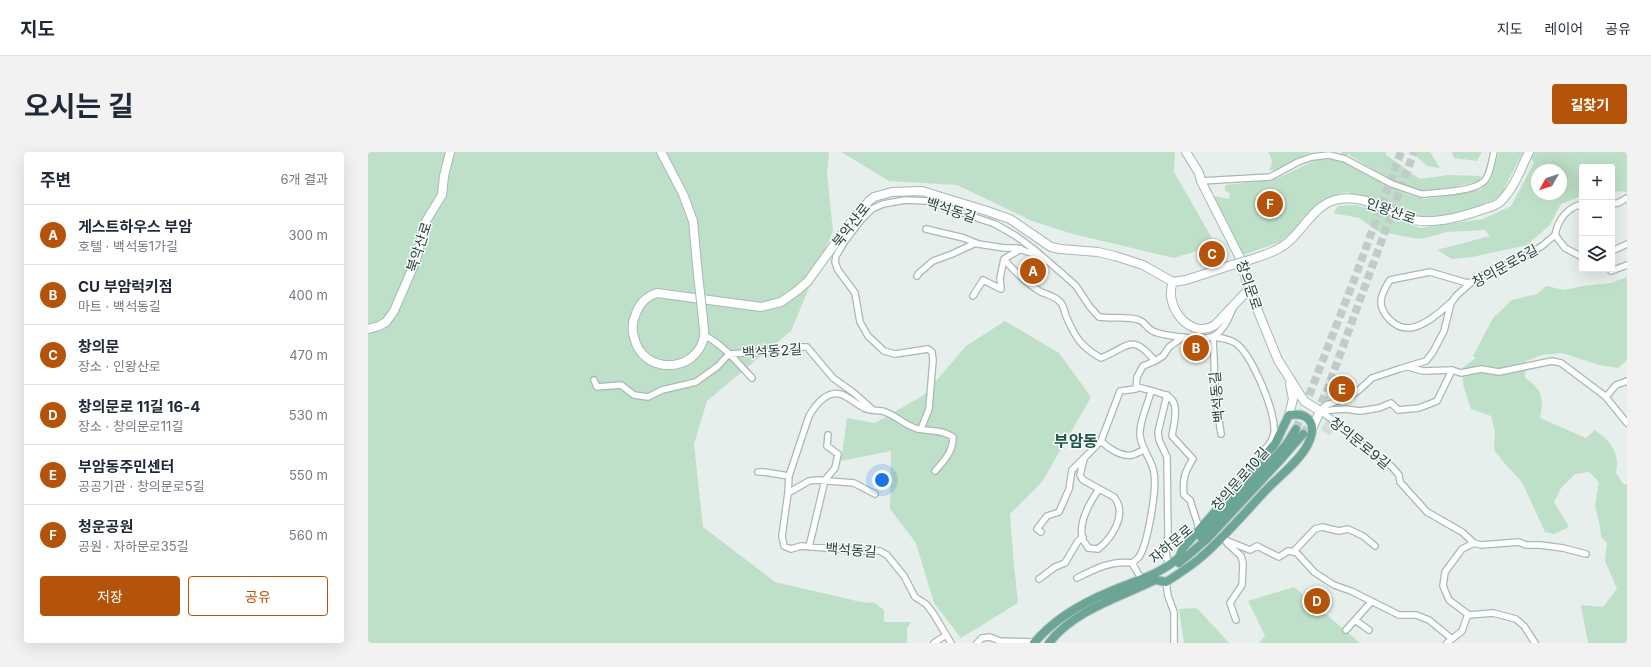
<!DOCTYPE html>
<html lang="ko">
<meta charset="utf-8">
<style>
body{margin:0;font-family:Inter,"Noto Sans KR",sans-serif;background:#f2f2f3;color:#1f2937}
.controls{position:absolute;right:12px;top:12px;display:grid;overflow:hidden;border-radius:4px;box-shadow:0 4px 16px #0002}
.controls button{width:36px;height:36px;display:grid;place-items:center;padding:0;border:0;border-bottom:1px solid #e0e1e3;background:#fff;color:#1f2937;font:20px sans-serif}
.compass{position:absolute;left:1163px;top:12px;width:36px;height:36px;border-radius:50%;background:#fff;box-shadow:0 4px 16px #0002;rotate:231deg}
.you{position:absolute;left:514px;top:328px;width:14px;height:14px;margin:-10px;border:3px solid #fff;border-radius:50%;background:#1a73e8;box-shadow:0 0 0 6px #1a73e833}
.badge{display:grid;place-items:center;width:26px;height:26px;border-radius:50%;background:#b45309;color:#fff;font-size:13px;font-weight:700}
.pin{position:absolute;translate:-50% -50%;border:2px solid #fff;box-shadow:0 1px 4px #0006}
.list{margin:0;padding:0;list-style:none}
h2{display:flex;justify-content:space-between;align-items:center;height:52px;margin:0;padding:0 16px;font-size:17px}
h2 small{font-size:13px;font-weight:400;color:#747a83}
.list li{display:grid;grid-template-columns:26px 1fr auto;gap:12px;align-items:center;box-sizing:border-box;height:60px;padding:0 16px;border-top:1px solid #e0e1e3}
.list b{display:block;font-size:15px;white-space:nowrap}
.list p{margin:0;font-size:13px;white-space:nowrap;color:#747a83}
.list em{font-size:13px;font-style:normal;color:#747a83}
.actions{display:flex;gap:8px;padding:12px 16px}
.actions a{flex:1;padding:9px 0;border:1px solid #b45309;border-radius:4px;text-align:center;font-size:14px;color:#b45309}
.actions .main{background:#b45309;color:#fff}
.icon{flex:none;width:22px;height:22px;fill:none;stroke:currentColor;stroke-width:2;stroke-linecap:round;stroke-linejoin:round}
.map{position:relative;flex:none;width:1259px;height:491px;overflow:hidden;border-radius:4px}
header{display:flex;align-items:center;gap:24px;box-sizing:border-box;height:56px;padding:0 20px;background:#fff;border-bottom:1px solid #e0e1e3}
header strong{font-size:19px}
nav{display:flex;gap:22px;margin-inline-start:auto;font-size:14px}
.intro{display:flex;align-items:center;justify-content:space-between;box-sizing:border-box;height:96px;padding:0 24px}
h1{margin:0;font-size:28px}
.button{padding:10px 18px;border-radius:4px;background:#b45309;color:#fff;font-size:14px;font-weight:700}
main{display:flex;gap:24px;padding:0 24px}
aside{flex:1;background:#fff;border-radius:4px;box-shadow:0 4px 16px #0002}
.map>svg:first-child{display:block}
.built{fill:#d4dfda}
.green{fill:#bfe0c8;fill-rule:evenodd}
.lines{fill:none;stroke-linecap:round;stroke-linejoin:round}
.primary-tunnel{stroke:#bfccc8;stroke-width:8;stroke-dasharray:8 4;stroke-linecap:butt}
.street-casing{stroke:#a8b8b2;stroke-width:8}
.secondary-casing{stroke:#a4bbb3;stroke-width:10}
.primary-casing{stroke:#c2cac8;stroke-width:10}
.street{stroke:#fff;stroke-width:5.5}
.secondary{stroke:#fff;stroke-width:8}
.primary{stroke:#6aa596;stroke-width:8}
.secondary-bridge-casing{stroke:#a4bbb3;stroke-width:10;stroke-linecap:butt}
.secondary-bridge{stroke:#fff;stroke-width:8}
.labels{text-anchor:middle;stroke-width:3;stroke-linejoin:round;paint-order:stroke}
.street-label{font-size:14px;fill:#24423a;stroke:#f7fbf9}
.quarter-label{font-size:16px;font-weight:bold;fill:#1f5548;stroke:#f7fbf9}
</style>
<header>
<strong>지도</strong>
<nav><a>지도</a><a>레이어</a><a>공유</a></nav>
</header>
<div class="intro"><h1>오시는 길</h1><a class="button">길찾기</a></div>
<main>
<aside>
<h2>주변<small>6개 결과</small></h2>
<ul class="list">
<li><span class="badge">A</span><div><b>게스트하우스 부암</b><p>호텔 · 백석동1가길</p></div><em>300 m</em></li>
<li><span class="badge">B</span><div><b>CU 부암럭키점</b><p>마트 · 백석동길</p></div><em>400 m</em></li>
<li><span class="badge">C</span><div><b>창의문</b><p>장소 · 인왕산로</p></div><em>470 m</em></li>
<li><span class="badge">D</span><div><b>창의문로 11길 16-4</b><p>장소 · 창의문로11길</p></div><em>530 m</em></li>
<li><span class="badge">E</span><div><b>부암동주민센터</b><p>공공기관 · 창의문로5길</p></div><em>550 m</em></li>
<li><span class="badge">F</span><div><b>청운공원</b><p>공원 · 자하문로35길</p></div><em>560 m</em></li>
</ul>
<div class="actions"><a class="main">저장</a><a>공유</a></div>
</aside>
<div class="map">
<svg width="1259" height="491" viewBox="0 0 1259 491">
<rect width="100%" height="100%" fill="#e6efeb"/>
<path class="built" d="M958,268L968,273L962,283L953,278Z"/>
<path class="green" d="M0,0H461L459,22L465,79L423,179L339,249L326,292L335,375L407,430L493,450L507,451L516,458V470H543L539,476V491H0Z
M473,0H807L806,20L848,93L806,106L705,82L664,69L589,33L521,29Z
M900,0H943L907,18H901C905,11 905,7 900,0Z
M974,0H1018L1017,2L1052,27L1080,23L1113,24L1111,29C1098,32 1066,41 1054,39C1034,36 998,13 980,2L974,9L1020,34L1041,43L1057,47L1112,38L1123,28L1131,0H1155L1132,45L1095,61L1065,65L1041,63L1010,49L979,40L964,44L950,54L936,65L926,78L912,90L875,103L846,44L861,47L862,41L857,39V33L895,29L910,26L948,8L970,7Z
M1048,0H1062L1072,16L1059,14L1049,5Z
M1084,0H1114L1109,9L1086,6Z
M1160,0H1259V40L1244,39V15H1214V44L1193,52L1182,73L1159,93L1104,105L1084,107L1069,98L1122,84L1117,78L1079,80L1054,87L1045,86L1009,79L991,66L965,61L970,54L987,53L1014,60L1052,76L1115,67L1143,54L1166,11ZM1169,18H1193V42H1169Z
M1259,125V208L1250,216L1231,213L1194,201L1174,203L1158,209L1157,226C1174,237 1176,246 1172,266L1218,286L1227,278C1243,290 1252,300 1248,321L1256,333L1259,332V491H1220L1213,453L1235,455L1249,437L1237,409L1239,391L1233,385L1232,375L1227,353L1231,330L1221,320L1207,322L1193,336L1186,350L1201,375L1186,382L1177,380L1154,330L1138,313L1126,298L1127,279L1123,264L1103,257L1095,232V215L1108,206L1105,204L1125,166L1144,148L1169,142L1178,134L1197,138L1214,134L1243,131Z
M637,169L691,201L723,245L674,330L642,362L645,403L650,451L593,486L566,451L548,391L522,357L523,299L473,309L479,266L507,271L556,243L598,194Z
M926,435L992,491H891L897,484L880,449Z
M829,456L861,491H816L811,457Z"/>
<g class="lines">
<path class="primary-tunnel" d="M928,277L988,123L1033,0
M935,282L952,254L959,238L1046,0"/>
<g class="street-casing">
<path id="street" d="M833,29L902,25L930,10L944,5L961,3L977,7L1024,32L1053,42H1057C1073,40 1113,40 1119,25C1123,17 1124,8 1126,0
M1214,52C1199,56 1190,68 1187,83L1197,96L1214,105
M1244,52L1250,51L1259,46
M558,77L596,86L610,92L637,96H649L671,104
M1244,99L1259,92
M636,107C646,119 659,132 673,140C680,143 687,144 692,150C696,153 696,159 698,164C707,185 713,195 733,206C761,195 763,180 787,209
M1242,117L1243,119L1259,113
M549,124L551,121L565,109L584,102L608,91
M605,144L615,128L633,137L632,126L636,107L653,97
M1082,151C1073,160 1054,176 1040,176C1026,176 1012,161 1013,148C1014,141 1018,134 1022,128L1062,120L1099,131L1103,130
M336,183C355,193 369,210 384,226
M1040,215L1055,219L1084,218L1093,221L1113,217L1131,220L1184,209L1193,211L1237,244L1259,271
M226,228L229,235L253,233L266,243L280,245L294,238L328,230L350,214L361,202L408,199L429,195H439L465,226L486,241L505,258
M769,235C807,245 812,242 804,284L825,307C817,319 814,328 816,343L822,348L830,373V380
M799,243L790,280L791,288L799,305L800,383L798,399L800,414
M1238,245L1248,233L1259,229
M952,259L962,266L996,295L1024,315L1031,323L1032,330L1059,360L1094,380L1106,391L1113,393L1151,390L1158,393H1172L1195,396L1218,402
M952,259L958,253L981,245L991,238L1004,226L1031,217L1058,209L1065,200L1076,179L1083,151L1089,143L1105,129L1126,117L1147,110L1174,94L1187,83
M952,259L977,257L992,259L1011,256L1023,251L1030,258L1051,256L1069,249L1084,218
M553,277L561,257L565,208L564,200L560,197L527,202L516,199L500,184L492,170L487,141L470,118L467,110L468,104L477,89L493,68L504,57L515,52L537,48L559,49L627,72L648,84L668,99L697,124L708,134L722,155L731,165C743,167 761,164 771,168C777,170 778,175 783,178C791,184 838,189 846,184C856,178 861,166 865,156
M853,282C849,257 846,232 846,206C846,199 844,192 846,185C853,186 863,187 869,192C885,206 908,260 906,281C905,287 901,293 897,297
M733,289C740,296 753,305 764,303C768,302 773,299 776,298
M716,307L712,323L715,328L746,345C760,362 744,386 730,397L720,396C719,393 716,390 715,388C709,371 722,350 731,337
M567,319C576,309 585,300 585,285C575,278 562,279 550,277C537,274 527,262 514,259C508,258 501,259 496,256C488,252 480,244 472,242C458,239 447,254 441,264L421,324L420,341L414,384L416,394L423,397L433,394L494,399H512L519,403L536,424L547,445L558,452L565,461L583,491
M390,320H396L421,324
M420,341L441,329L449,328L486,331L507,342
M673,380L669,377L679,364L691,360L701,337L704,318L733,289L752,239L768,237L769,225L775,214L787,209L795,204L801,195L815,185
M852,386L882,398L889,394L911,405L920,399L928,400L946,420L966,433L983,439L1031,463H1048L1061,468L1084,487
M859,391L873,404L875,411L874,433L862,451L868,468
M1106,391L1094,397L1077,420L1075,434L1081,448L1101,463L1125,461L1148,467L1156,474L1167,491
M441,395L457,328L467,316L470,302L459,294L460,283
M925,400L947,377L954,375L971,379L980,377L995,384L1007,394
M764,411C767,409 769,407 771,405C780,391 789,337 786,321C784,307 773,297 772,283C771,269 780,253 783,239
M709,426C727,417 744,408 764,411L774,428
M671,427L687,415L697,411L710,389L715,385
M798,430L800,444L806,460V491
M987,468L1001,478
M978,478L1003,450
M566,491L578,483
M609,491L614,486L622,485L632,489L666,490
M1079,491L1094,479L1100,462"/>
</g>
<g class="secondary-casing">
<path id="secondary" d="M293,0L315,42L325,69L330,123
M818,0L831,21L833,29L872,106L881,137L910,208L936,249L952,259L945,275
M881,108C893,104 905,101 915,94C934,82 944,54 967,48C991,41 1015,56 1036,65C1060,75 1093,65 1116,57C1121,55 1128,54 1132,50C1146,37 1153,16 1161,0
M805,130C795,153 822,189 847,173L881,137
M335,167C335,173 337,179 336,185C328,222 274,223 266,185C264,178 264,171 267,164C271,152 277,145 289,141L393,155L413,150L430,138L440,129L479,75L501,49L506,45L524,40L554,39L619,59L642,67L683,95L692,97L730,100L747,104L775,113L805,130L818,128L864,113
M0,177L11,174L18,170L26,159L48,108L58,69L74,43L76,24L82,0
M921,263L925,247L922,232"/>
</g>
<g class="primary-casing">
<path id="primary" d="M833,385L918,293L928,277
M811,411L839,387L915,305L935,282
M788,428L798,430C809,423 820,416 831,407C855,387 879,358 901,335C913,323 933,307 940,292C949,273 943,260 921,263L907,292L815,396L811,406
M666,491C686,467 712,452 741,440C770,427 789,425 814,403
M681,491C705,459 750,446 785,429"/>
</g>
<use href="#street" class="street"/>
<use href="#secondary" class="secondary"/>
<use href="#primary" class="primary"/>
<g class="secondary-bridge-casing">
<path id="secondary-bridge" d="M864,113L881,108
M330,123L335,167"/>
</g>
<use href="#secondary-bridge" class="secondary-bridge"/>
</g>
<g class="labels">
<g class="street-label">
<text transform="translate(583 58) rotate(18)" y="5">백석동길</text>
<text transform="translate(1023 59) rotate(19)" y="5">인왕산로</text>
<text transform="translate(483 73) rotate(-52)" y="5">북악산로</text>
<text transform="translate(51 95) rotate(-72)" y="5">북악산로</text>
<text transform="translate(1137 114) rotate(-29)" y="5">창의문로5길</text>
<text transform="translate(881 133) rotate(71)" y="5">창의문로</text>
<text transform="translate(404 199) rotate(-4)" y="5">백석동2길</text>
<text transform="translate(849 245) rotate(-95)" y="5">백석동길</text>
<text transform="translate(992 291) rotate(39)" y="5">창의문로9길</text>
<text transform="translate(872 327) rotate(-49)" y="5">창의문로10길</text>
<text transform="translate(803 392) rotate(-40)" y="5">자하문로</text>
<text transform="translate(483 398) rotate(4)" y="5">백석동길</text>
</g>
<g class="quarter-label">
<text x="708" y="295">부암동</text>
</g>
</g>
</svg>
<div class="controls">
<button>+</button>
<button>−</button>
<button><svg class="icon" aria-label="layers" viewBox="0 0 24 24"><path d="M12 4l9 5-9 5-9-5zM3 14l9 5 9-5"/></svg></button>
</div>
<svg class="compass" viewBox="-18 -18 36 36"><path d="M0-13l5 13h-10z" fill="#e53935"/><path d="M0 13l5-13h-10z" fill="#747a83"/></svg>
<div class="you"></div>
<div class="pin badge" style="left:665px;top:119px">A</div>
<div class="pin badge" style="left:828px;top:196px">B</div>
<div class="pin badge" style="left:844px;top:102px">C</div>
<div class="pin badge" style="left:949px;top:449px">D</div>
<div class="pin badge" style="left:974px;top:237px">E</div>
<div class="pin badge" style="left:902px;top:52px">F</div>
</div>
</main>
